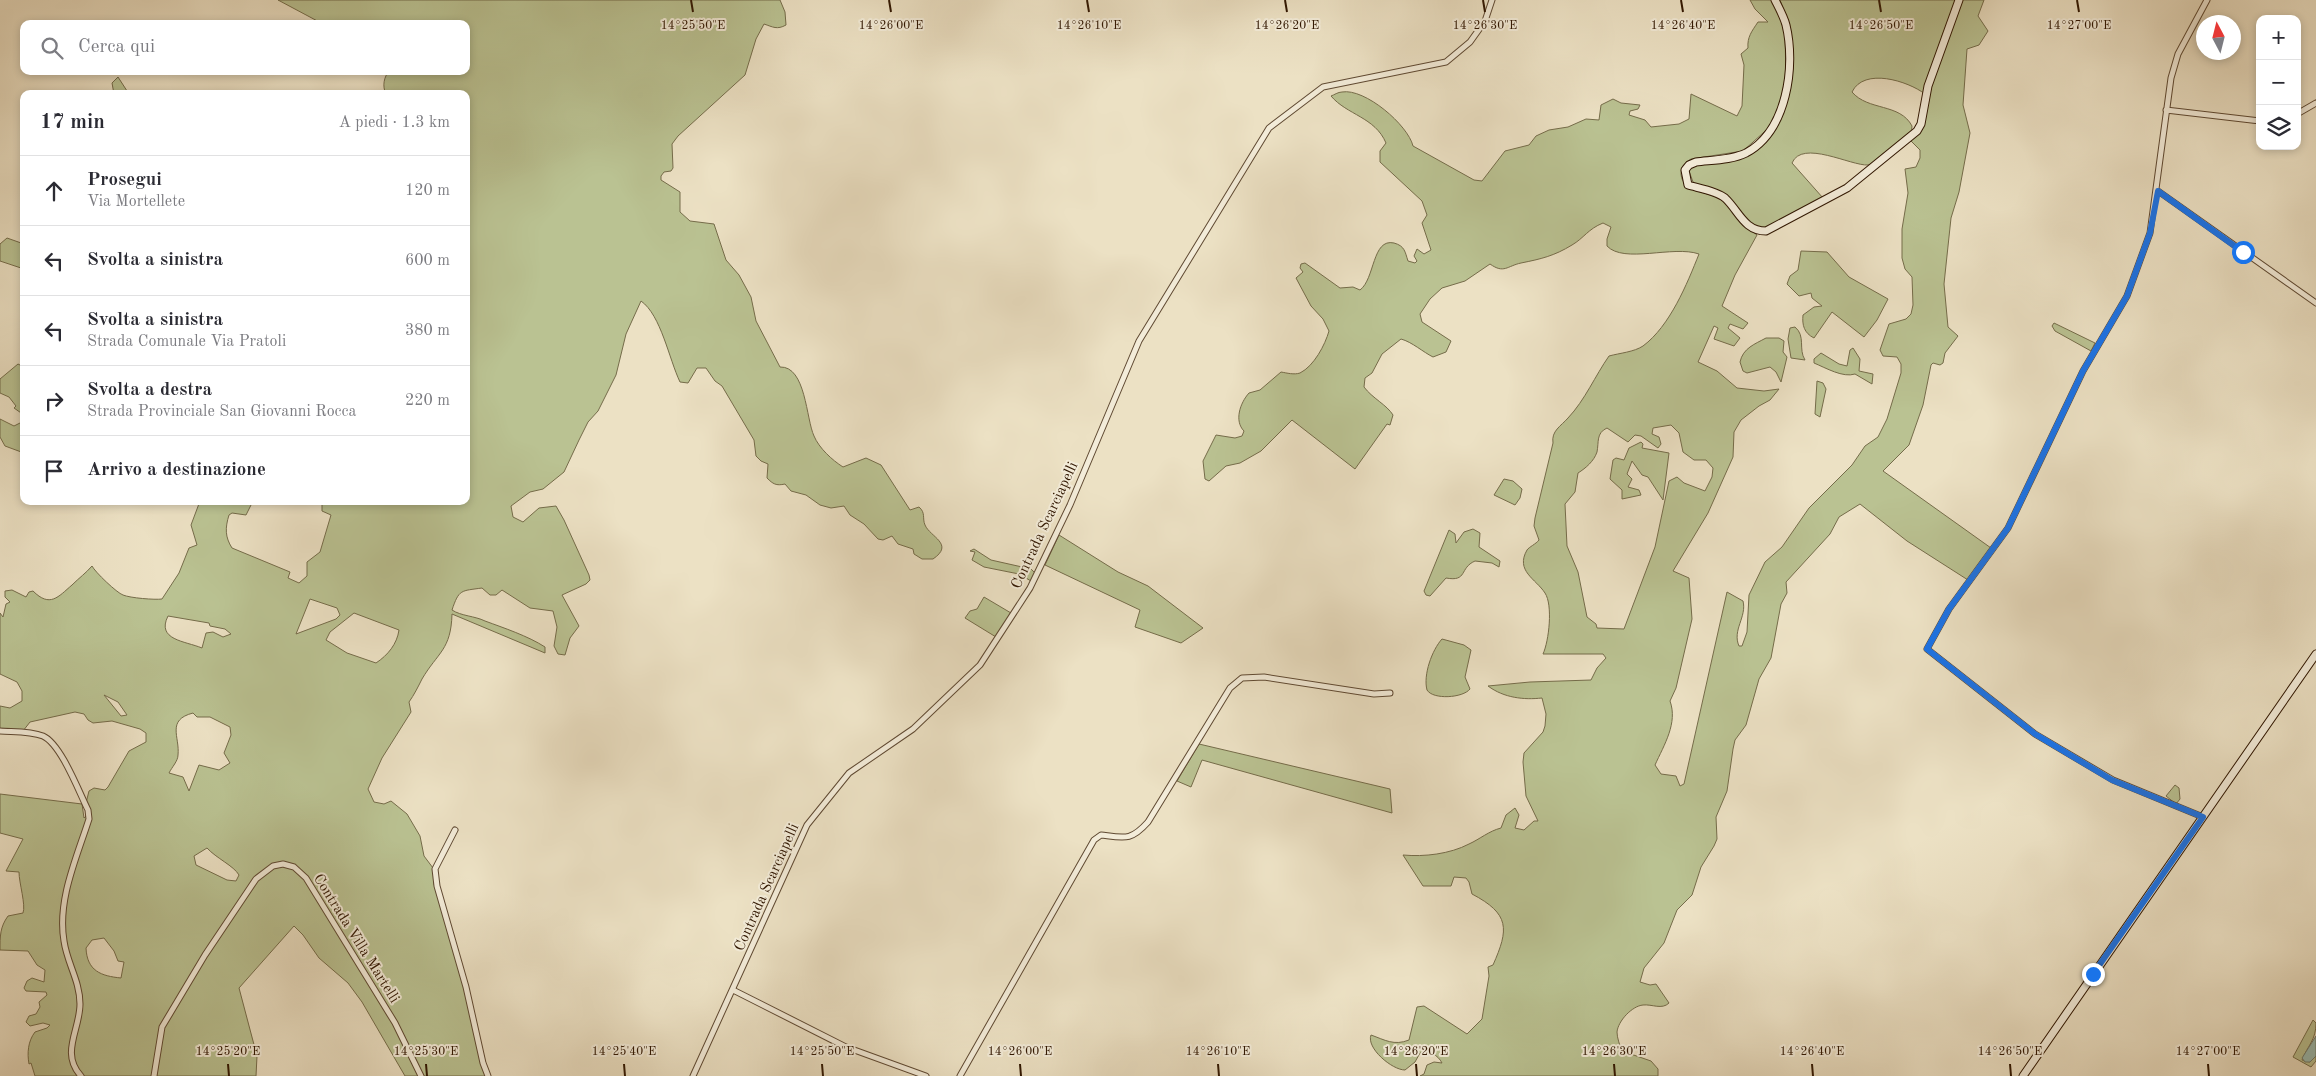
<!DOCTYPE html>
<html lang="it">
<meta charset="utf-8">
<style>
body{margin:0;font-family:"Old Standard TT",serif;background:#f2f2f3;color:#2b2b33}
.controls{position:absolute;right:15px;top:15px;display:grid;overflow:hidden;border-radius:10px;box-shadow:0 2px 8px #0003}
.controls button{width:45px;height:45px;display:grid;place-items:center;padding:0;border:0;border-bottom:1px solid #e1e1e2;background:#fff;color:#2b2b33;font:25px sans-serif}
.compass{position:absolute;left:2196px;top:15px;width:45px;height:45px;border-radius:50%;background:#fff;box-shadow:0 2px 8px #0003;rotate:353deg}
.stop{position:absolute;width:15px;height:15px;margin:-11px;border:4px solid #1a73e8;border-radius:50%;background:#fff}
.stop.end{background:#1a73e8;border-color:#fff;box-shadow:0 1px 5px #0008}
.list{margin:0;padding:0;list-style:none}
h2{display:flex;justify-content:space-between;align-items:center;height:65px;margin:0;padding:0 20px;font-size:21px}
h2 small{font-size:16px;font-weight:400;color:#7c7c81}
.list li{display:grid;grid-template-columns:32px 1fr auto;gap:15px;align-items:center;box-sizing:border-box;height:70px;padding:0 20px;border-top:1px solid #e1e1e2}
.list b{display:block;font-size:19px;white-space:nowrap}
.list p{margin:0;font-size:16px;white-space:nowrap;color:#7c7c81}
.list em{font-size:16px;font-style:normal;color:#7c7c81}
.icon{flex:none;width:28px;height:28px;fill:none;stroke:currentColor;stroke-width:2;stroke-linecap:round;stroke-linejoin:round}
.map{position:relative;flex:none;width:2316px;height:1076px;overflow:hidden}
.search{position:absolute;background:#fff;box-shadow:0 2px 8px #0003;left:20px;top:20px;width:450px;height:55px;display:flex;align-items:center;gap:12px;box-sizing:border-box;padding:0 18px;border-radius:10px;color:#7c7c81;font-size:19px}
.panel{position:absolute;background:#fff;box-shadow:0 2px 8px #0003;left:20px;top:90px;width:450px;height:415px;border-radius:10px}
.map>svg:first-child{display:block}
.green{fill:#bac292;stroke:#756c4a;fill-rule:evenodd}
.water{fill:#99bdb4;stroke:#6f7a6c}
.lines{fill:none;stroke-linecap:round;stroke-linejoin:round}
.street-casing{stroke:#5f4932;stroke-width:7}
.secondary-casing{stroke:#301601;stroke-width:9}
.street{stroke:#f3ecd9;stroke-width:5}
.secondary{stroke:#f3ecd9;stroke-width:7}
.route{stroke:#1a73e8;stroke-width:6}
.ticks{fill:none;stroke:#301601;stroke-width:2}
.labels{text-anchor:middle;stroke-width:4;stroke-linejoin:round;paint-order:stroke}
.street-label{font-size:15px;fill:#301601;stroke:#f3ecd9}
.ticks-label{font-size:12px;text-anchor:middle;fill:#301601;stroke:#f3ecd9;stroke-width:4;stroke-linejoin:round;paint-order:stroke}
</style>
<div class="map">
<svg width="2316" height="1076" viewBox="0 0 2316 1076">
<rect width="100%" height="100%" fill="#ece1c4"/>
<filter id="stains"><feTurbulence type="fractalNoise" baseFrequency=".004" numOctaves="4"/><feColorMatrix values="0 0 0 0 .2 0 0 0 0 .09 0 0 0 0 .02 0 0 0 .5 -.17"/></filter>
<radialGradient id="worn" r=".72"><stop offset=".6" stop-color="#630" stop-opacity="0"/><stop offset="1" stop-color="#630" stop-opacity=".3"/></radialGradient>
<path class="green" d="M278,0H780L785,12L786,25C777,30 773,27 764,24L756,39L745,75L678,136L672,144L673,168L671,171L664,172L661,176V180L680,192V212L690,221L714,224L726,260L739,275L751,297L756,321L780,367C806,366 806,419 814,436C819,448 832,460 843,467L866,458L881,465L910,510L919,507C926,513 922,518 925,525C930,537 955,544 933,559H922L914,554L913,549L898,544L892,536L883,540L878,539L864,524L850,515L844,506L831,508L820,505L806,495L791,491L785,484C776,486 773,484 767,478L768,464L761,461L756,456L754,440L722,386L715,381L706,368H697L688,383L680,382C669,359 661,315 641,301L626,334L616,375L598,411L588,422L579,440L564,472L543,489L530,492L511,506L513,517L523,522L539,508L556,506L564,520L589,575L590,580L586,584L562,595L579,626L570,638L565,655L558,654L554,646L557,627L553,611L530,608L502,590L496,595H490L482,588C461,591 459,589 452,610C461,616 475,616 485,621C504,628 528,636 545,647V653L452,614C451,650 438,652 422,679C418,687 414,695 409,702L411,712L382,758L368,789L374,802L384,804L391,801L407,814L420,836L424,856L433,868L434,884L466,993L486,1076H405L362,1002L348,983L319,958L303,935L294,926L239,988L257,1056L256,1076H35L31,1063L29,1064C27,1053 28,1041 35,1032L47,1028L50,1025L43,1023L30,1026L26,1022L29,1016L36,1014L40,1007L39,1002L47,995L46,992L26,991L24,988L27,981L32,978L44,982L45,970L37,965L28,951L0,950C0,936 0,927 8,916L23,913C26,905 19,883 19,872L6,871L23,839L0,833V794L82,804L84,818L87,815L86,803L89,791L94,788L105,790L108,787L129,751L146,742V733L140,729L112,721L93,723L88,720L84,714L75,712L30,722L23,731L0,729V706L10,708L22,701V691L17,682L0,674V613L3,617L6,604L10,602L5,597V591L12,590L26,597L29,592L33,591C50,608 58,597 72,585C79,578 86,573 92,566C95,572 117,593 123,595C130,598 155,600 162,599L179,573L189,548L197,545L191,525L200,501H253L246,515L232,513L229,515C225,528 225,537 232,548L290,572L288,578L299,583L307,576V562L320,552L331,515L322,511V505L324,501H466V94H386C382,86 384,77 389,71H466V24H323ZM310,599L337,608L340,615L336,619L296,634ZM354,613L399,630C397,644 388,655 376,663L347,653L326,640L330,632ZM168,616L209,623L210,626L225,629L231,634L223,637L213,632L206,633L202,648C185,641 156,640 168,616ZM104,695L118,702L127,715L121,716ZM193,713L197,717H210L230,727L231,735L224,753L230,763L219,770L199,765L189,791L183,777L169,773C172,767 178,761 178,755C180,737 166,720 193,713ZM207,848C216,858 234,866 239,875L236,881L227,880L196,865L194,856ZM104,938L114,951L118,961L124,962L121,978C101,976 87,971 86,948L92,940Z
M1750,0H1774L1785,28L1786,87L1773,124L1743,151L1691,159C1685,163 1681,165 1681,174C1682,194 1713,191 1724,202C1736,213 1743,225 1757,235L1735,275L1722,306L1748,323L1743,329L1730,324L1728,328L1740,338L1734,346L1714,339L1718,328L1714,326L1698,362L1717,371L1737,388L1764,391L1779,389L1770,400L1759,406L1741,420L1734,432L1733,457L1708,513L1673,571L1689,578L1692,619L1676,688L1670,701C1678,723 1664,745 1655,765L1661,774L1676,776L1680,786L1684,784L1727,592L1743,601C1747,617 1732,630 1739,646H1742L1747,632L1749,595L1765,562L1782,547L1809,508L1852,465L1865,446L1878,437L1887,419L1901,373V364L1897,357L1883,356L1880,350L1889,324L1906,319L1911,314L1913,305L1912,277L1905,269L1902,258V229L1908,193L1905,169L1916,167L1920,158V150L1911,141L1917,133L1927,98L1960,0H1984L1978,16L1988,31L1979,45L1967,49L1963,105L1970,133L1959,192L1951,218L1944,284L1948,327L1958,336L1945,353L1943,363L1940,365L1933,363L1931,365L1923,405L1909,445L1883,471L1991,548L1968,580L1907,541L1860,504L1839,517L1830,534L1786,582L1787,593L1781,604L1771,658L1759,679L1746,725L1735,740L1733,749L1727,791L1716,817L1717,839L1714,846L1701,867L1692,895L1677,910L1664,943L1644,968L1640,982L1650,985L1656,984L1669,1003C1662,1010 1652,1004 1643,1005C1632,1006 1618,1021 1617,1032C1617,1038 1620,1046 1622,1051L1651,1061L1658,1069V1076H1420L1424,1074L1427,1065L1434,1062L1442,1063C1438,1055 1429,1050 1420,1053L1415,1062L1405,1070C1392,1070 1366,1048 1371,1035C1385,1040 1394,1046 1409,1040L1417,1007L1424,1006L1467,1034L1482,1019L1489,976L1488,967L1493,965C1509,929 1510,914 1472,894L1469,882L1466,878L1454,877L1451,886H1423L1403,855C1424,857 1450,854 1469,844C1480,839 1489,831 1501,828L1506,815L1515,808L1519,815L1515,828L1524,830L1534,821H1538L1526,796L1523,762L1524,753L1543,732L1545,726L1546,714L1542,698C1524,700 1504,698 1488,686L1530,682L1591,680L1597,668L1606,658L1603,654H1543C1549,641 1553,605 1545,593C1536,579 1515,571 1527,550C1529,547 1536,544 1539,540L1534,526L1535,518L1553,443C1551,431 1561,426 1568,418C1585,400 1595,376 1609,356C1620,353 1634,352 1643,346C1670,326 1687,284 1699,254C1673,245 1624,264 1607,246V239L1611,227L1603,223C1588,229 1584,238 1572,245C1554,256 1541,259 1521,263C1507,266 1504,274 1490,264L1465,281L1442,288L1430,299L1420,314L1422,322L1451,341L1446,352L1433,357C1423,352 1412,342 1401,339L1382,354L1372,373L1365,378L1364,387C1372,398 1387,405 1393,415L1390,425L1387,424L1355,469L1292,420L1261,451L1240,463L1226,466L1209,481L1205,479L1203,461L1216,435L1235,438L1242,436L1244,431C1234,421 1240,403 1249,393L1260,390L1281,372C1287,373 1294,375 1300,373C1314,366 1325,345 1329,331L1323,319L1311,306L1296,278L1303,272L1300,268L1301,264L1305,263L1340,288L1353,287L1360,290C1375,279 1372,238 1394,243C1405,246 1405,252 1408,261L1415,263L1417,261L1414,256L1417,249L1424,254L1431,250L1422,223L1427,215L1422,201L1380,162V151L1386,143C1375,117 1347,115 1331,96C1334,95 1338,92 1342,92C1365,88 1408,125 1413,146L1474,180L1482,181L1505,151L1529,145L1536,136L1549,130L1568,127L1586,119L1599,120L1601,105L1613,99L1621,103L1640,105L1638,109L1630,111L1629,115L1645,120L1651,127L1679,124L1689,119L1691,94L1737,116L1742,106L1744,65L1741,54L1748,48C1747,37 1752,31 1758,22H1768L1755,9ZM1671,425L1679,433L1683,452L1694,460H1706L1713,468L1712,477L1705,491L1684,483L1677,477L1669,481L1655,547L1624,629L1597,628L1596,624L1587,617L1578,572L1567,546L1565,504L1575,492L1578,473C1586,468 1594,461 1597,452C1599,442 1596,433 1607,428L1628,442L1635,435L1641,436L1658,448L1661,444L1659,437L1652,434L1653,428Z
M1780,0H1956L1942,36L1925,94C1908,81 1864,67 1852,92C1868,111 1900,103 1912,126C1912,136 1904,140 1897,146C1888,153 1879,163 1868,165C1851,166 1802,139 1792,163L1823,198L1768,227L1758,228L1750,223L1735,207L1693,182L1689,171L1692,166C1705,164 1737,161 1748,155C1754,152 1759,144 1764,139C1800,103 1798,45 1780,0Z
M118,77L129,94H114L112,83Z
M7,238L24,244V269L0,261V244Z
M1801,251L1827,252L1849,277L1888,299L1877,320L1864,337L1832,312L1814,338C1804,333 1802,325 1803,315L1814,307L1822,306L1812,298L1811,293L1799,296L1787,284L1790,276L1798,270Z
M2054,323L2095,343L2091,351L2055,331L2052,326Z
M1795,327C1806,336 1798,349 1805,360L1791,358L1788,339L1790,328Z
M1766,338H1779L1784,341L1783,352L1787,357L1781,382L1776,372L1770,367L1747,373L1743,371L1740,362C1743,348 1755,344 1766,338Z
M1853,348L1860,359L1859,371L1873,374L1872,384L1855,374C1843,378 1826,368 1814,363V359L1821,353L1839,364L1847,366L1850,350Z
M18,364L24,367V415L14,408L16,406L9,397L0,393V379Z
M1817,381L1823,383L1826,389L1820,417L1815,414Z
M0,419L14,426L22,422L24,424V453L5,446L0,437Z
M1641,442L1643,444L1642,448L1669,453L1663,500L1648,477L1642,475L1632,461L1627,474L1632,479L1628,487L1639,490L1641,495L1622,499V490L1610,479L1613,460L1616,458L1624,460L1629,448Z
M1504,479L1513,481L1522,489L1520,498L1515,505L1494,495Z
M1473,529L1480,533L1479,547L1500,561L1499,567L1492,563L1475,561C1459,568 1468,582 1446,578L1430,596L1426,595L1424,591L1449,530L1455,534L1456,543L1464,532Z
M1059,535L1118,572L1148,586L1203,628L1181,643L1135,627L1140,610L1045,565Z
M974,549L991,560L1031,569L1035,573L1031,581L1019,574L984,567L972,560L975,552L970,551Z
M984,597L1011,613L996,637L965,618L970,611L977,609Z
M1442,639L1464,645L1471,650L1465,677L1470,689C1463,698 1433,700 1427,690C1423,675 1432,650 1442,639Z
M1199,744L1390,789L1392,813L1202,760L1191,787L1177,781Z
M2175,785L2179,788L2180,799L2176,804L2166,796Z
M2313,1020L2316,1023C2316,1040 2308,1045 2302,1060L2310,1062L2316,1056V1061L2311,1067L2293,1057Z"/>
<path class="water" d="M2316,1036V1056L2310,1062H2305L2302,1058Z"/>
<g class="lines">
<g class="street-casing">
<path id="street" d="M2166,110L2260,121
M2297,114L2316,103
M2158,191L2316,303
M0,731C14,732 30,731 43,736C61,744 79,792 88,810L89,819C77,857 57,900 64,941C67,963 80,981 80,1004C80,1030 60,1053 81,1076
M2203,817L2113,780L2035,734L1927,649L1949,609L2008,528L2083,371L2127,296L2150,233L2171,78L2178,54L2207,0
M455,830L435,869L437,886L466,987L483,1063L488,1076
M733,990L846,1047L926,1076
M154,1076L162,1027L205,955L256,879L273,866L283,864L294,867L306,878L395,1023L421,1076
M693,1076L807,825L849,773L913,729L980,665L1030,588L1070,505L1139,341L1269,128L1323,87L1446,62L1470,42L1485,21L1492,0
M960,1076L1094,840L1101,835C1125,838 1131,841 1148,822L1230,688L1242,678L1264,677L1374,694L1390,693"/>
</g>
<g class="secondary-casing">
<path id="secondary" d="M1775,0C1779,8 1784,17 1786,25C1796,66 1787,131 1746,153C1732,160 1712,160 1696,162L1689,165L1685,170L1688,185C1698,188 1717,191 1725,198C1739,211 1744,231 1766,231L1847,188L1917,131L1921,124L1928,86L1959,0
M2023,1076L2316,654"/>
</g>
<use href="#street" class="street"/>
<use href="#secondary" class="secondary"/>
</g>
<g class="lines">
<path class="route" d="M2093,974L2203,817L2112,780L2035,734L1927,649L1949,609L2008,528L2083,371L2127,296L2150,233L2158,191L2243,252"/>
</g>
<path class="ticks" d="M691,0L693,12M889,0L891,12M1087,0L1089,12M1285,0L1287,12M1483,0L1485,12M1681,0L1683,12M1879,0L1881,12M2077,0L2079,12M228,1064L229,1076M426,1064L427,1076M624,1064L625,1076M822,1064L823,1076M1020,1064L1021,1076M1218,1064L1219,1076M1416,1064L1417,1076M1614,1064L1615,1076M1812,1064L1813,1076M2010,1064L2011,1076M2208,1064L2209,1076"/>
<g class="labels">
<g class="street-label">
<text transform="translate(1044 525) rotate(-65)" y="5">Contrada Scarciapelli</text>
<text transform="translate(766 887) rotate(-66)" y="5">Contrada Scarciapelli</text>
<text transform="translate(357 938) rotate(58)" y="5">Contrada Villa Martelli</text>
</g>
</g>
<g class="ticks-label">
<text x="693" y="29">14°25'50"E</text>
<text x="891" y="29">14°26'00"E</text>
<text x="1089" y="29">14°26'10"E</text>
<text x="1287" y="29">14°26'20"E</text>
<text x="1485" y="29">14°26'30"E</text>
<text x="1683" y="29">14°26'40"E</text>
<text x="1881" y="29">14°26'50"E</text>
<text x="2079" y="29">14°27'00"E</text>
<text x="228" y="1055">14°25'20"E</text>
<text x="426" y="1055">14°25'30"E</text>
<text x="624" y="1055">14°25'40"E</text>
<text x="822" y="1055">14°25'50"E</text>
<text x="1020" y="1055">14°26'00"E</text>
<text x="1218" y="1055">14°26'10"E</text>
<text x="1416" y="1055">14°26'20"E</text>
<text x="1614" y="1055">14°26'30"E</text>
<text x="1812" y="1055">14°26'40"E</text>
<text x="2010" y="1055">14°26'50"E</text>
<text x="2208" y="1055">14°27'00"E</text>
</g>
<rect width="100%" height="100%" filter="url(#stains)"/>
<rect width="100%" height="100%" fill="url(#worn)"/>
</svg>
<div class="controls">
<button>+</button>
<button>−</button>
<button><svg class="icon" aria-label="layers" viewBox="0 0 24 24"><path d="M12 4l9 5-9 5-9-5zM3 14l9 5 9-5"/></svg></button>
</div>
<svg class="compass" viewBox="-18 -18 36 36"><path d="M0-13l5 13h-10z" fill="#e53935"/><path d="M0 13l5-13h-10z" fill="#7c7c81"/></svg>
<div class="stop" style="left:2243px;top:252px"></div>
<div class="stop end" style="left:2093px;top:974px"></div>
<div class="search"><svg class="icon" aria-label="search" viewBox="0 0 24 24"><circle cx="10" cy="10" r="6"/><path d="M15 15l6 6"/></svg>Cerca qui</div>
<section class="panel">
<h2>17 min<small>A piedi · 1.3 km</small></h2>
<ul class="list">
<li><svg class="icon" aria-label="ahead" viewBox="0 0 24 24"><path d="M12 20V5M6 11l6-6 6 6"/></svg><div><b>Prosegui</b><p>Via Mortellete</p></div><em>120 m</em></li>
<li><svg class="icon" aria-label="left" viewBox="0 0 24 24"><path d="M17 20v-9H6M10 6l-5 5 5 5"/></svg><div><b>Svolta a sinistra</b></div><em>600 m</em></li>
<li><svg class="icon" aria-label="left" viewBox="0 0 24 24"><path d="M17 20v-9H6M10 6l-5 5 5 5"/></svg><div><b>Svolta a sinistra</b><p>Strada Comunale Via Pratoli</p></div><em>380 m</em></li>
<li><svg class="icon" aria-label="right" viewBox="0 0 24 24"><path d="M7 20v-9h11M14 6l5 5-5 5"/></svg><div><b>Svolta a destra</b><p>Strada Provinciale San Giovanni Rocca</p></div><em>220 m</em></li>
<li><svg class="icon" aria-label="arrive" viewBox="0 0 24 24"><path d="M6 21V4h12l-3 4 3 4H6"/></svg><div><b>Arrivo a destinazione</b></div></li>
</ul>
</section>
</div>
